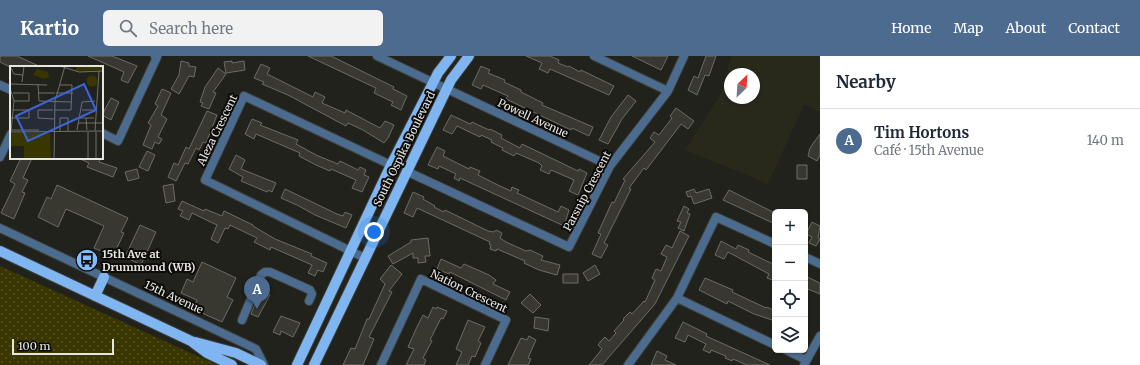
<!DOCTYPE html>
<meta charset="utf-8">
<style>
body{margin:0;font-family:Merriweather,serif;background:#f2f2f3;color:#1f2937}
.controls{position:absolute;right:12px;bottom:12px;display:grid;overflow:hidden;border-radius:6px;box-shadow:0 1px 3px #0004}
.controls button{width:36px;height:36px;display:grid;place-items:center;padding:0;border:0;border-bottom:1px solid #e0e1e3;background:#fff;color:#1f2937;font:20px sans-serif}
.compass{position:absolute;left:724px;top:12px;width:36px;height:36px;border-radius:50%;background:#fff;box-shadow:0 1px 3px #0004;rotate:25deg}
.scale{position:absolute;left:12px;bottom:10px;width:102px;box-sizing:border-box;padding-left:4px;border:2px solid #e5e5e1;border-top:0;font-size:11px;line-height:14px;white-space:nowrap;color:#e5e5e1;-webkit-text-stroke:3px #0c0b09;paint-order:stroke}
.you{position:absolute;left:374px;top:176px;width:14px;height:14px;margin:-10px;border:3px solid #fff;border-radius:50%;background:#1a73e8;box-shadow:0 0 0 6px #1a73e833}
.badge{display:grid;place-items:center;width:26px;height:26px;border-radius:50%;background:#4c6b8f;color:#fff;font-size:13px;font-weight:700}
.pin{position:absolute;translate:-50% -33px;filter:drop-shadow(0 1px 2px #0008)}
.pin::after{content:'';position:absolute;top:21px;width:14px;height:12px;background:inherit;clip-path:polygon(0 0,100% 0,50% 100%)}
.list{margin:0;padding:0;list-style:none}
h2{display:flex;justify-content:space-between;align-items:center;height:52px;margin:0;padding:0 16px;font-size:17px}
h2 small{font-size:13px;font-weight:400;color:#747a83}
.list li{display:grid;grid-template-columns:26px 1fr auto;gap:12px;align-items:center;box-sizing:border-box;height:64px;padding:0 16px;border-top:1px solid #e0e1e3}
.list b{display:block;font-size:15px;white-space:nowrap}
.list p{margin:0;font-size:13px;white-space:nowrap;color:#747a83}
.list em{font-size:13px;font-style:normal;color:#747a83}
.icon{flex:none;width:22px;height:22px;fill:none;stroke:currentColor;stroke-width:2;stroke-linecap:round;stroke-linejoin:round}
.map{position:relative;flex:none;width:820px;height:309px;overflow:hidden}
header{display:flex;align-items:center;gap:24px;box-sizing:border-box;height:56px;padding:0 20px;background:#4c6b8f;color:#fff}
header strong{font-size:19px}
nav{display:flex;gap:22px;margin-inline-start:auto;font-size:14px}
.search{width:280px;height:36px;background:#f2f2f3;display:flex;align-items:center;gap:10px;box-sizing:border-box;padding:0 14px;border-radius:6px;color:#747a83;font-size:15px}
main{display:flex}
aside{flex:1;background:#fff}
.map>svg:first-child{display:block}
.built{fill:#28281b;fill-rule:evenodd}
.park{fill:url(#park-dots)}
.building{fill:#383831;stroke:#6c6c64}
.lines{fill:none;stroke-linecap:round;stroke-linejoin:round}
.minor-casing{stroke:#3d3d38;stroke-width:10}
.major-casing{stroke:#3d3d38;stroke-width:12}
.minor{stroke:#4b6c8f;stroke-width:8}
.major{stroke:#7fb6f1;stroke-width:10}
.labels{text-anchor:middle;stroke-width:4;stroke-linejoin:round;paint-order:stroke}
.street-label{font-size:11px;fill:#e5e5e1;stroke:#0c0b09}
.poi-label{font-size:11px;font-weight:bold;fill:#e5e5e1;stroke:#0c0b09;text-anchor:start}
.inset-road{fill:none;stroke:#70706b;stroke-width:1}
.view{fill:#3b65d9;fill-opacity:0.15;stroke:#3b65d9;stroke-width:2}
.inset-edge{fill:none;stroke:#e5e5e1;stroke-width:2}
</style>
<header>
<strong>Kartio</strong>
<div class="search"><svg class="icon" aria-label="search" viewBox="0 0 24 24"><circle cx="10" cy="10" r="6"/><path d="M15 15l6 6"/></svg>Search here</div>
<nav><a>Home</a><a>Map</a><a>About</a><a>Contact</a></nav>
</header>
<main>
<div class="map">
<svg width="820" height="309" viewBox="0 0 820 309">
<defs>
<pattern id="park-dots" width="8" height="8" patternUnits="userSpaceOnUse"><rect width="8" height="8" fill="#3a3600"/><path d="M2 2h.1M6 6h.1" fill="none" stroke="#565325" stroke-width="1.8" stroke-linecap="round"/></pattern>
</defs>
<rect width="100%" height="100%" fill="#22221c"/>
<path class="built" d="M731,0H820V56L804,49L768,128L685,94L721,38ZM730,18H754V42H730Z"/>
<path class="park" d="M0,210L217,309H0Z"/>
<path class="building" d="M0,0H17L41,11H10L0,6Z
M88,0H112L137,10L128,27L121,24L124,16Z
M308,0H331L394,31L393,33L407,40L401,54L391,49L393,46L374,37L376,32Z
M526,0H550L559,4L558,7L568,11L569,10L580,16L581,14L614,30L609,39L550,13L548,17L539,13L542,7Z
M632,0H668L661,14Z
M706,0H716L709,20L705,19L697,39L688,34L694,20L698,22Z
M181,5L189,7V10L196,11L194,21L189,20L179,38L171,33L179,19Z
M232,5V7L244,5L245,14L226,17L224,6Z
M261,8L270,12L267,18L313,41L315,36L325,41L322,47L345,57L346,54L380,72L385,65L394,69L388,82L384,87L363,74L348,67L346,70L288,39L262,28L264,26L254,22Z
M481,10L490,14L488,17L505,24L504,26L521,34V36L543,47L542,49L593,71L589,80L572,72L571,74L506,43L508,40L483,29L481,33L472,29Z
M218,12L226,18L213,36L216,37L209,53L201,50L203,47L200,46L205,31Z
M162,33L171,37L161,59L167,63L158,81L162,83L159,88L155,86L152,93L143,89L151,69L148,67L158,50L155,48Z
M628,39L636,45L622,63L608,88L599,84L611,61Z
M111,42L119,46L111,64L102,59Z
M676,52L694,65L688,73L681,68L646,114L644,112L629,132L631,133L604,187L608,189L601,202L592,198L601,178L598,177L612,146L614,147L625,124L623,123L655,86L650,82L654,76L659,79L672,62L670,60Z
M207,55L217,59L206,87L203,86L199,94L196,92L188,108L185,107L176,125L168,121L174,107L178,109L186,91L189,93Z
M451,59L468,67L471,68L472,66L489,74L490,73L502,79L501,82L520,92L522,88L578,115L579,113L587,117L578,139L569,135L574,124L551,114L549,118L540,114L542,110L539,107L516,97L514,100L502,94L503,92L491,86L492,84L481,79L480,81L457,70L452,78L443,74Z
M252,63L262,67L260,69L298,84L296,88L316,99L338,108L340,105L358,114L360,111L366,114L364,119L369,121L362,136L352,132L356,124L331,113L330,115L316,109L299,100L300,97L256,78L254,83L245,78Z
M820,78V99L817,105L808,100L810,92Z
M437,91L445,95L443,100L469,113L470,111L480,115L478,119L500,130L511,135L512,131L519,134L517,137L558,156L561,150L569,154L564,170L460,122L459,125L454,122L456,118L439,110L438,113L428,109Z
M147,95L155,99L148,115L139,111Z
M236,99L245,104L241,113L276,127L272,136L268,134L267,136L241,125L243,121L229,113Z
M21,102H32L23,122L28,124L22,136L25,137L14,163L1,157L15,128L10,125Z
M78,102H101L99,106L117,112L113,121L87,111L89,107Z
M797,109H807V123H797Z
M137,113L139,122L128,125L125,116Z
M173,128L175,145L166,147L163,130Z
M57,129L128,162L121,176L124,177L113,200L94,192L104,170L66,153L58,171L38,161L47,141L51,143Z
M285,133L337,158L343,160L345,156L352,159L346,172L315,159L299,150L281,142Z
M694,133L696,137L709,133L712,142L694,148L691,140L688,141L686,136Z
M729,134L775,157V168L723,144Z
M413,136L424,141L423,143L435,150L434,151L444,156L445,154L488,175L494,176L496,174L502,177L500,182L506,186L526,195L530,194L543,200L541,204L560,209L557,219L539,214L524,207L525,205L497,193L496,195L490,193L491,189L489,188L490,186L417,152L413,161L404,157Z
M182,145L204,155L205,153L222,160L224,155L253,169V170L275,183L312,198L311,200L327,207L323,216L318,214L315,220L308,217L312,209L271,191L270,194L254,186L257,182L230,169L228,173L225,172L218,187L211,183L217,169L192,157L189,164L180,160L183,155L178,153Z
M684,150L689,153L687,157L690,158L684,175L678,172L681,166L677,165Z
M812,166L820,170L818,182L820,183L816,190L809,187L812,181L806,178Z
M140,169L156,176L141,209L125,201Z
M680,175L689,180L655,248L602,309H589L602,293L598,289L601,285L605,281L609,285L616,277L614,275L624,264L623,263L630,256L632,258L644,245L645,246L655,224L652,222L656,213L661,215L667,201L661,198L666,189L672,192Z
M428,182L430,200H425L426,206L418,207V202H413V197L393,208L388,200L411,186V184Z
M721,185L736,193L738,189L749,194L748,196L775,209V225L767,222L769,218L728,196L724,203L715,199Z
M441,203L461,212L464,208L489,219L496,224L493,228L510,236L506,244L450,216L449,218L437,213Z
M202,206L236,222L227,241L233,244L222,266L193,253L197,244L181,237L187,223L193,226Z
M391,209L402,218L389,235L392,236L369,281L374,283L363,309H343L351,292L355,293L367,263H369L385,228L380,223Z
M595,209L600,218L588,225L583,217Z
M563,218H578V227H563Z
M805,220L820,227V238L805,232Z
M705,222L733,234L732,236L766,252L767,251L775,255V265L754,258L728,245L727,248L699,234Z
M261,234L270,239L258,261L251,258Z
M530,238L541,249L533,257L521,247Z
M433,251L436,253L437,251L447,255L443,263L441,262L430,284L432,285L423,302L426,304L424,309H406L414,293L408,291L416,273L423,259L428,262Z
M281,260L300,267L293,281L281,275L280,279L273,276Z
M535,261L549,263L548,275L534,272Z
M468,264L485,271L478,285L481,287L475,301L472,300L468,309H456L462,296L456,293Z
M683,266L707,278L706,280L770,309H747L733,303L732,305L725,302L726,300L711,294L710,297L703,294L706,288L688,279L685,286L675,282Z
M529,280L536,284L528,302L531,303L528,309H508L521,282L527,284Z
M657,295L667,300L665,304L676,309H651Z"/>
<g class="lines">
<g class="minor-casing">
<path id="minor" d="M377,0L610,110
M594,0L668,35
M0,29L11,34
M102,77L118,85L157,1L155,0
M0,101L11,78
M406,115L569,191L610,110L668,35L684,0
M0,172L256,293L264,309
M805,201L820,208
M365,202L205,124L244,40L391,109
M677,242L775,289
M242,264L261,219L265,216H270L310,234L312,238L309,245
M786,294L806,304
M381,309L421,223L506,264L485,309
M628,309L677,242L716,161L775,188
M804,309L820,280"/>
</g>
<g class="major-casing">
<path id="major" d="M0,195L191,285L207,297L232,309
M95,240L104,221
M195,286L236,297L261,309
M297,309L391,109L438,17L451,0
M314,309L451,24L469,0"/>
</g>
<use href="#minor" class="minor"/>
<use href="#major" class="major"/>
</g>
<defs>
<g id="bus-disc" transform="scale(1.15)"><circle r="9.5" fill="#82bcfa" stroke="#0c0b09"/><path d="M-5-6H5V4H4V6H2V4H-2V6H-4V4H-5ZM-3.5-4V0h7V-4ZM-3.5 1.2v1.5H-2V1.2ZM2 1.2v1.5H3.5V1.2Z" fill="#111"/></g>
</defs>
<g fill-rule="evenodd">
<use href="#bus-disc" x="87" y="204"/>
</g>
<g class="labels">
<g class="street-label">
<text transform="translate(533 62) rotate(25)" y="4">Powell Avenue</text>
<text transform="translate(217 74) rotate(-64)" y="4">Aleza Crescent</text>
<text transform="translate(404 93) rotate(-64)" y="4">South Ospika Boulevard</text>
<text transform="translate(587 135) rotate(-62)" y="4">Parsnip Crescent</text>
<text transform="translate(469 235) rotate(26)" y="4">Nation Crescent</text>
<text transform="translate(174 241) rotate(25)" y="4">15th Avenue</text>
</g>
<g class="poi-label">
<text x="102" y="202">15th Ave at<tspan x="102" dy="13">Drummond (WB)</tspan></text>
</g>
</g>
<g transform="translate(10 10)">
<rect width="93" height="93" fill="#22221c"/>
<path d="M27,3L38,6L39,11L35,13L23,9ZM76.5 15a5.5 5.5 0 1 1 11 0a5.5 5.5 0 1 1-11 0Z" fill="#3a3600"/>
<path d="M67,0H92L93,4L65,5ZM0,67H40L41,93H14V80H0Z" fill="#3a3600"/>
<path class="inset-road" d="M50,0L69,6L93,5M1,2L4,8L13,9M12,16L14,0M0,18L37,19M28,18L29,35L61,36M0,22L4,35L1,66M3,27H19V35H4M28,27H45M46,27H63M43,44H28V52L44,53M44,44H61L62,19H50M72,44H85M1,52H19V44H3M70,52H84M76,52L77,64M68,57H93M1,64H29M67,64L72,36L85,35M50,65V52H58V65M85,65L89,5M0,66L93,65M44,93L45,35L55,0M78,93V66M86,93V66"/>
<path class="view" d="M74,18L86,44L18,75L6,50Z"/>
<rect width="93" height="93" class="inset-edge"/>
</g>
</svg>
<div class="controls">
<button>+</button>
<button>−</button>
<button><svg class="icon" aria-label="locate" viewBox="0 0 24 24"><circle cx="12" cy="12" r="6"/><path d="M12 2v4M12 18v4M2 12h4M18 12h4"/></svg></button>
<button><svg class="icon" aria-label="layers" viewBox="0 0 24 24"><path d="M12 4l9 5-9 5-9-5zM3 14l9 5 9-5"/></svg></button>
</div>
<svg class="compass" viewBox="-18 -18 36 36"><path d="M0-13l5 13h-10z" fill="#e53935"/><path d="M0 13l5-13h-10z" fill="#747a83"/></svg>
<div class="scale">100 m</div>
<div class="you"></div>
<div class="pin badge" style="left:257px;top:253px">A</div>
</div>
<aside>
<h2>Nearby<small></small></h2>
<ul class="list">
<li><span class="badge">A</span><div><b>Tim Hortons</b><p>Café · 15th Avenue</p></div><em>140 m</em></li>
</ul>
</aside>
</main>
